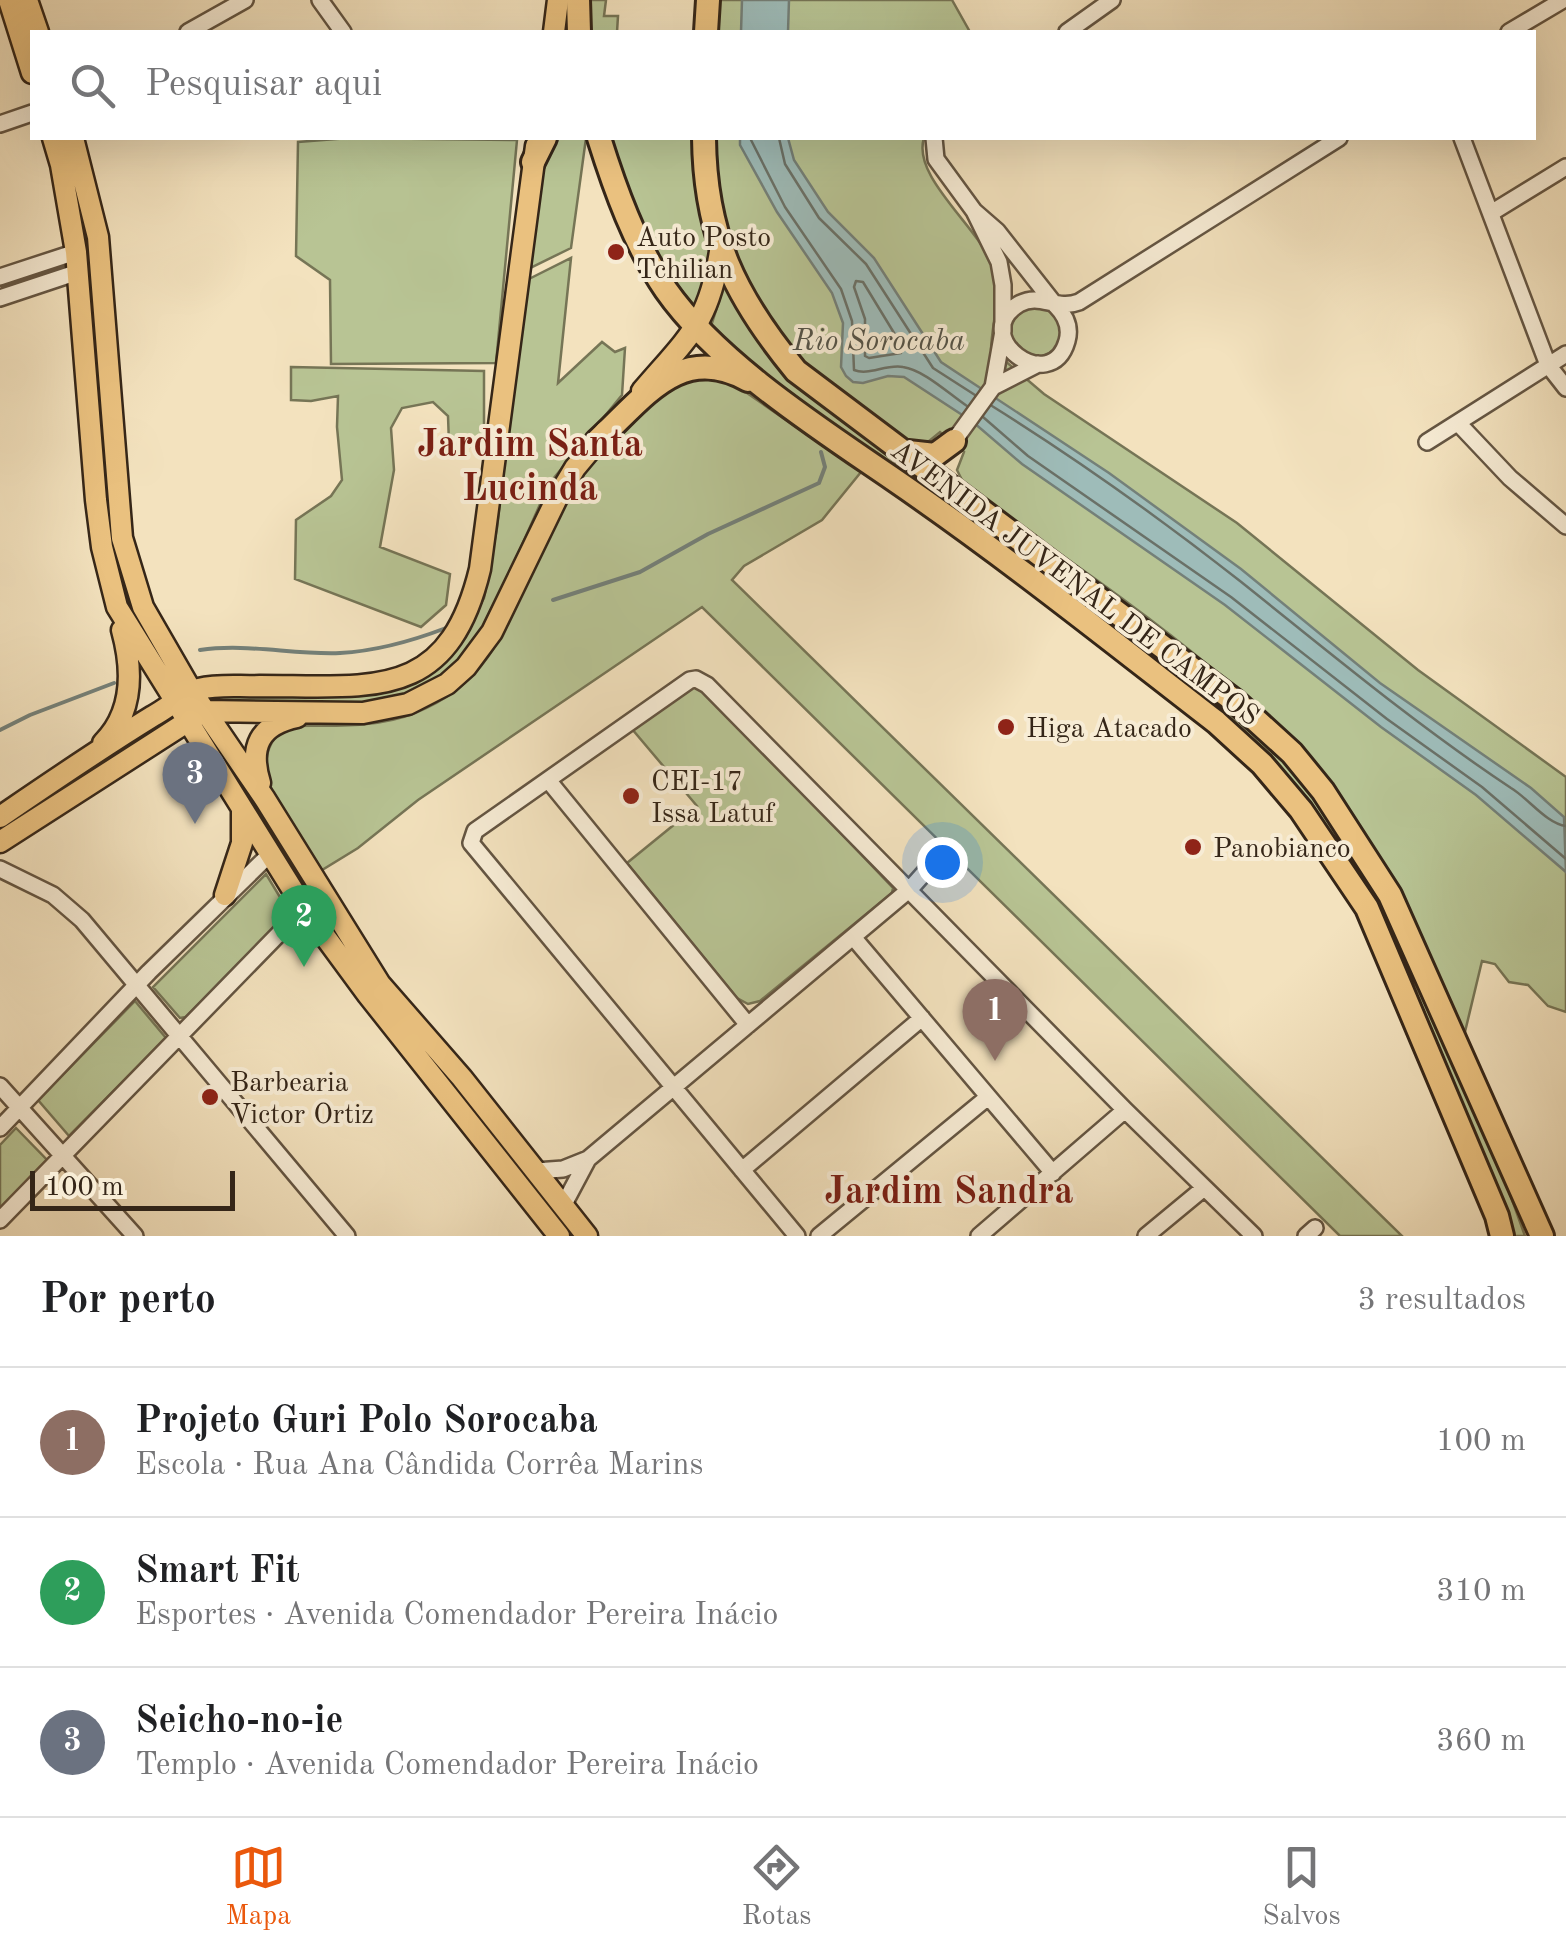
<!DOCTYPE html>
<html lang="pt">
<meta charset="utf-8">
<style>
body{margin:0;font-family:"Old Standard TT",serif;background:#f6f6f6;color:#202124}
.scale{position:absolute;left:30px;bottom:25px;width:205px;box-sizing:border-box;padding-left:10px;border:5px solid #352618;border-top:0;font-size:28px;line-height:35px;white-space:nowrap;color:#352618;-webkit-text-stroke:8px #f7ecd5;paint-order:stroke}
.you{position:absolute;left:942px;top:862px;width:35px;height:35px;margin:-25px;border:8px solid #fff;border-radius:50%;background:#1a73e8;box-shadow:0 0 0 15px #1a73e833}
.badge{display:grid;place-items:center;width:65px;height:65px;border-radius:50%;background:#ea580c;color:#fff;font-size:32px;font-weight:700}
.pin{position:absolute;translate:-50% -82px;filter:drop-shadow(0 2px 5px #0008)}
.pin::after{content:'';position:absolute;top:52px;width:35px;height:30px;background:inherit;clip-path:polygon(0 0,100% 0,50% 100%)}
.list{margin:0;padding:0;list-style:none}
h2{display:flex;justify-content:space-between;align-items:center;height:130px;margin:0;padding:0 40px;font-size:42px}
h2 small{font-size:32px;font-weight:400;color:#757577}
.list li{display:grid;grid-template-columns:65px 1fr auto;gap:30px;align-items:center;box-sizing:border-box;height:150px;padding:0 40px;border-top:2px solid #e0e0e0}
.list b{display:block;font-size:38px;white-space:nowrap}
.list p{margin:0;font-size:32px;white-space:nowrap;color:#757577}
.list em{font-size:32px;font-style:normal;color:#757577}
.icon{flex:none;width:55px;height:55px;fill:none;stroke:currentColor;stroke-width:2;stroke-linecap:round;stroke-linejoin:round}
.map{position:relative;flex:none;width:1566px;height:1236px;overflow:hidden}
.search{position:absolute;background:#fff;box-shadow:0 10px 40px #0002;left:30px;right:30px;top:30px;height:110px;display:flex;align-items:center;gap:25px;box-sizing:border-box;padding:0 35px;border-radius:0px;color:#757577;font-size:38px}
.sheet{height:580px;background:#fff}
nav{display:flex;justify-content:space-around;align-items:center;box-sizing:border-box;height:140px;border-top:2px solid #e0e0e0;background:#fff;font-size:28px;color:#757577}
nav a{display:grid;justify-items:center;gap:5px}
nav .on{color:#ea580c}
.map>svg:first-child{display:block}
.green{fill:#b8c494;stroke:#767556;stroke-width:2.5}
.water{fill:#9ebcb9;stroke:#748079;stroke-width:2.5}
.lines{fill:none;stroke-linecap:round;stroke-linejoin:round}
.shore{stroke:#6a7168;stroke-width:2.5}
.stream{stroke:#748079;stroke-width:4}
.minor-casing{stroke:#645542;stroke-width:20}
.major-casing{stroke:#352618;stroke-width:25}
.highway-casing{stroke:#352618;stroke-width:28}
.minor{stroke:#f7ecd5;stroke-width:15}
.major{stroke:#eac17f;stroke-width:20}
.highway{stroke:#eac17f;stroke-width:22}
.poi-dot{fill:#8f2418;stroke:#f7ecd5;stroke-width:4}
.labels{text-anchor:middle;stroke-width:8;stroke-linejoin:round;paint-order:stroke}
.poi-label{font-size:28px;fill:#352618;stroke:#f7ecd5;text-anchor:start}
.street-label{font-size:28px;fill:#352618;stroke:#f7ecd5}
.water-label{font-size:30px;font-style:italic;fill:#545348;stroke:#f7ecd5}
.district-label{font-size:38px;font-weight:bold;fill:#7a1f14;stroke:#f7ecd5}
</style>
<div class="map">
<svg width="1566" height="1236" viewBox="0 0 1566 1236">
<rect width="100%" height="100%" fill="#f3e2be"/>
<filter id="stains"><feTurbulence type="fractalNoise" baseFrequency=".002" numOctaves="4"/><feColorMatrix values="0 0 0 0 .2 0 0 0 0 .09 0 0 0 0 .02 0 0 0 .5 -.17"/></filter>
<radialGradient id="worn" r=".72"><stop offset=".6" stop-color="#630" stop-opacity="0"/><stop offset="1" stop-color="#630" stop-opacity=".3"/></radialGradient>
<path class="green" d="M586,0H606L604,16H618L617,32H586Z
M718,0H952L970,32H717Z
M349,138L517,140L496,363L331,364L330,280L296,256L298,142Z
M555,138H586L571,248L526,270L540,167Z
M608,138H693L696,183L712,247L698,310C653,261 630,199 608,138Z
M713,138H924C911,178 983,230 995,271C1001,295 992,324 991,349L1044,394L1237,523L1418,670L1566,777V1012L1548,1006L1528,985L1509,982L1495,964L1482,961L1464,1036C1431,962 1401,886 1355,819C1262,684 1096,582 965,486L957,470L964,452L940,432L923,446L908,441L798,360L747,295L721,215Z
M571,258L558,383L602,342L615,352L625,348L622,395L549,484L487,624L468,653L447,675L393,702L362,707L209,703L210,697L216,693L339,696L389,691L437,667L457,647L484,598L497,528L525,281Z
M724,285H729L777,365L800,389L901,465L888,463L877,457L719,339L711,326Z
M1011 332a25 25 0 1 1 50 0a25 25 0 1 1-50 0Z
M291,367L484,371V448L449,444L448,416L433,402L402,408L391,428L394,470L380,547L450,574L446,605L421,627L295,579L296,520L331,496L342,480L337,427L338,396L311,401L291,400Z
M708,376L731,382L861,472L822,520L744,566L732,580L1402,1236H1340L702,607L418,800L358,848L322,870C297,832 234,764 287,726C329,725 374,729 415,713C514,674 512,586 559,508C576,480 598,456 621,432C654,398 661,387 708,376Z
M919,476L1195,679L1293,767L1377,888L1505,1180L1525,1236H1514L1497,1189L1312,810L909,477Z
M694,685L703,688L893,888L892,893L760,1001L748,1004L737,998L627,863L697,806L632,729Z
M266,874L289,912L186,1017L180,1018L153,987Z
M135,1001L166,1038L69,1136L38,1100Z
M16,1128L51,1164L0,1215V1145Z"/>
<path class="water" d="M742,0H789L788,32H741Z
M740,138H788L794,160L828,212L874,258L941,362L1109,473L1241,569L1380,683L1531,788L1564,817L1566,872L1476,795L1381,727L1225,605L1022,464L973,422L904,377L888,376L863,383L853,382L846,376L841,367L843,323L832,293L777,212L740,145Z"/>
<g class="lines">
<path class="shore" d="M750,138L785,207L841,289L852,321L854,370C869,376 885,364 903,367C924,370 949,394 967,406
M779,138L785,164L819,218L866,264L933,368L975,395
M856,281L863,282L902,346L901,353L869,358L865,356V319L854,287Z
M992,406C1077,459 1161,519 1240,581C1329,652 1416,725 1511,788C1528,798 1547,824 1566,826
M983,417L1028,456L1231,597L1387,719L1482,787L1566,859"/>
<path class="stream" d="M553,600L640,572L708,534L819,483L825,467L821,452
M200,650C247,643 293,655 340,653C378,651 412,641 446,628
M0,730L30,715L114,683"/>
<g class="minor-casing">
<path id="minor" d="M320,0L343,32
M188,32L245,0
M1067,32L1112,0
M1509,32L1563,0
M0,124L32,113
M934,138L936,159L974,211L999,262L1003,285V331L993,387L951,445
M1462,138L1548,365L1566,388
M974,211L997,231L1056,306C1065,315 1071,327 1067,341C1051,398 967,336 1019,304C1040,292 1056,311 1079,302L1339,138
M1491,213L1566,167
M0,277L76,252
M0,298L78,272
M993,387L1038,364
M1458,423L1510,478L1566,526
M1427,442L1566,354
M548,780L748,1025
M0,869L53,895L82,920L347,1236
M853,937L1053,1173
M0,1086L135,1236
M0,1128L149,972L270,854
M588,1159L910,889L942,853
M742,1170L922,1018
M536,1171L563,1169L588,1159L563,1206
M0,1220L304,908
M797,1236L471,843L475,831L690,680L696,679L707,685L1125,1110L1254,1236
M819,1236L988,1097
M979,1236L1125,1110
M1146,1236L1204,1188
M1306,1236L1315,1228"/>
</g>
<g class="major-casing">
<path id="major" d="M9,0L32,73
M27,0L38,32
M554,32L558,0
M53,138L61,165L76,252L96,500L102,547L117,607L304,908L368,995L559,1236
M73,138L98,237L122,538L143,607L192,692L265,799L380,984L462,1078L587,1236
M642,391C690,335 710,322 721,245
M103,743C134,712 133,670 122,630
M260,783C249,747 259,725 297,717
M0,817C51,782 101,748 153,716C168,708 183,694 199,689C219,684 241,687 260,686C373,686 448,702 480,569L536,146
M0,842L204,711L363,713L408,704L447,684L466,667L492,632L557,498L575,468L606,431
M225,895L242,843V810"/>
</g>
<g class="highway-casing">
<path id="highway" d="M578,0L579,32
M706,32L708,0
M599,138C615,189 635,245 666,290C717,363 820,429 893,479C1004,555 1110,640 1216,722L1262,764L1301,810L1367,908L1497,1216L1502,1236
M704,138C705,236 735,297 796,371L1236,702L1292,753L1323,791L1390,895L1542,1236
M533,162L545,138
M597,441C644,398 680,342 748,380
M908,452L935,455L954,441"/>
</g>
<use href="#minor" class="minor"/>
<use href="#major" class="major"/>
<use href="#highway" class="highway"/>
</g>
<g class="poi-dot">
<circle cx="616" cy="252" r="10"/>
<circle cx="1006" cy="727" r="10"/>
<circle cx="631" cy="796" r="10"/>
<circle cx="1193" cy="847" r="10"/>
<circle cx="210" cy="1097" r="10"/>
</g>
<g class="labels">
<g class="poi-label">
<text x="636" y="246">Auto Posto<tspan x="636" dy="32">Tchilian</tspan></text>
<text x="1026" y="737">Higa Atacado</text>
<text x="651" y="790">CEI-17<tspan x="651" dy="32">Issa Latuf</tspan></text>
<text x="1213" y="857">Panobianco</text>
<text x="230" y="1091">Barbearia<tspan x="230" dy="32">Victor Ortiz</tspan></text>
</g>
<g class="street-label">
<text transform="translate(1076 582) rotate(37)" y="10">AVENIDA JUVENAL DE CAMPOS</text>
</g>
<g class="water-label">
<text x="879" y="350">Rio Sorocaba</text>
</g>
<g class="district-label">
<text x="530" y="456">Jardim Santa<tspan x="530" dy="44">Lucinda</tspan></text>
<text x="949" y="1203">Jardim Sandra</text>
</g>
</g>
<rect width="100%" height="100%" filter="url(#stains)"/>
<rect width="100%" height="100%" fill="url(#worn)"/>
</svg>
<div class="scale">100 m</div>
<div class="you"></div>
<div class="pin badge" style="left:995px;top:1061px;background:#8d6e63">1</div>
<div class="pin badge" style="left:304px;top:967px;background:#2e9e5b">2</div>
<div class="pin badge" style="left:195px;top:824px;background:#6b7280">3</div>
<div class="search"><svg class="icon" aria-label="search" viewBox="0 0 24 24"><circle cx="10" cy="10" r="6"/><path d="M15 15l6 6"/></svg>Pesquisar aqui</div>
</div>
<section class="sheet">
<h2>Por perto<small>3 resultados</small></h2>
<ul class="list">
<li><span class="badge" style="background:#8d6e63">1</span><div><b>Projeto Guri Polo Sorocaba</b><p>Escola · Rua Ana Cândida Corrêa Marins</p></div><em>100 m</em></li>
<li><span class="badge" style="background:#2e9e5b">2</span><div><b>Smart Fit</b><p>Esportes · Avenida Comendador Pereira Inácio</p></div><em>310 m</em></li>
<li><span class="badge" style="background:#6b7280">3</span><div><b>Seicho-no-ie</b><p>Templo · Avenida Comendador Pereira Inácio</p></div><em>360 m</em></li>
</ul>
</section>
<nav>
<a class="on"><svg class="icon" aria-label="map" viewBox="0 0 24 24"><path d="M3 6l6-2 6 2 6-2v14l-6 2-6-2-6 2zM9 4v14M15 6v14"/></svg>Mapa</a>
<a><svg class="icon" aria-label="directions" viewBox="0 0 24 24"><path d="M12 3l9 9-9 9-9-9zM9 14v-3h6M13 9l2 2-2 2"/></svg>Rotas</a>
<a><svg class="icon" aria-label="saved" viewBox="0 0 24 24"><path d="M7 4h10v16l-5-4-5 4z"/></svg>Salvos</a>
</nav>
